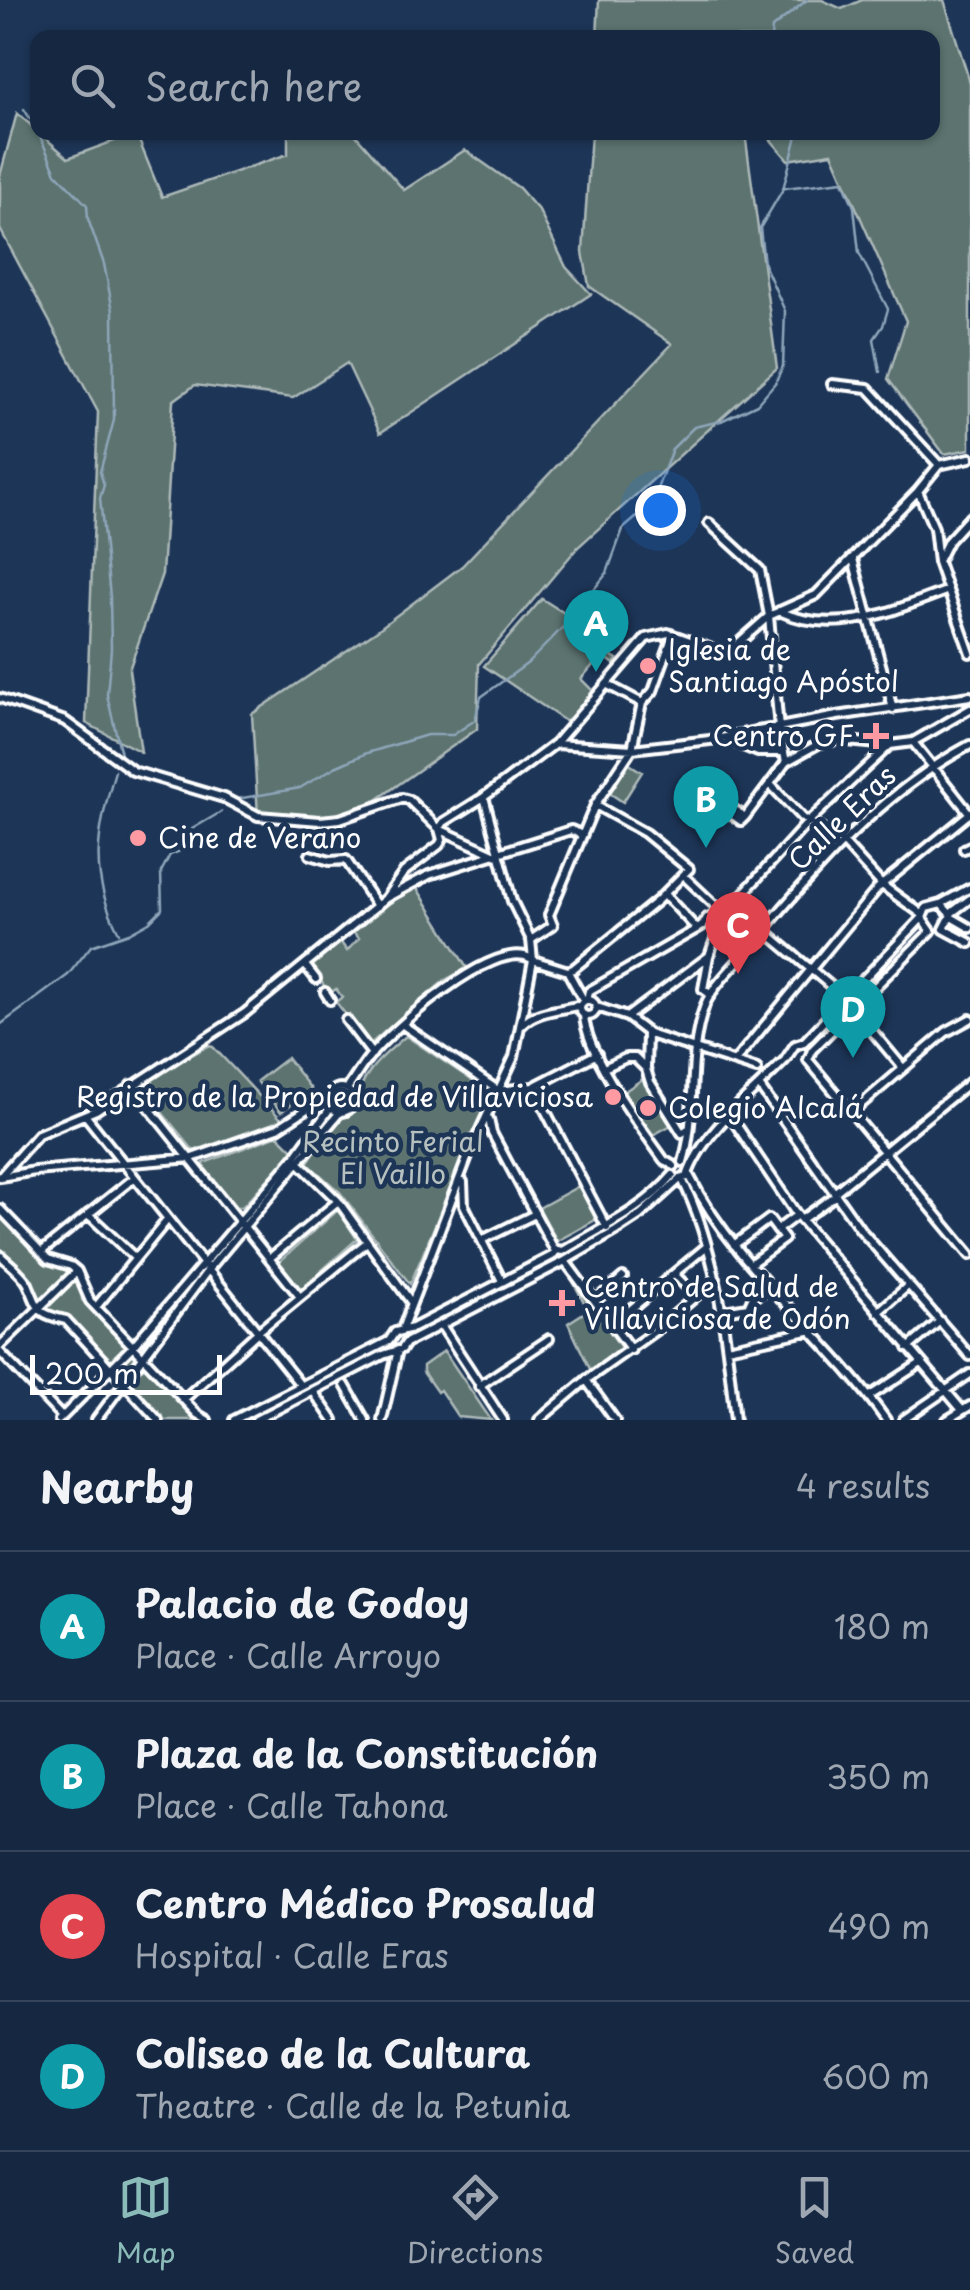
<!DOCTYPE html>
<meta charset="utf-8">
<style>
body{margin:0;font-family:"Playpen Sans",sans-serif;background:#1f3048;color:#f1f3f6}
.scale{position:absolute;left:30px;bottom:25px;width:192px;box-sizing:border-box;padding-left:10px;border:5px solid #fff;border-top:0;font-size:28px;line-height:35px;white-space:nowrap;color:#fff;-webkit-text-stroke:8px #1d3557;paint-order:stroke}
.you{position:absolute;left:660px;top:510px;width:35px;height:35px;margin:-25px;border:8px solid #fff;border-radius:50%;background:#1a73e8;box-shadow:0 0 0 15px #1a73e833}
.badge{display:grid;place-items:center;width:65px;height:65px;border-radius:50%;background:#8bbbb9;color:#fff;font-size:32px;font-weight:700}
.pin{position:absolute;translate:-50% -82px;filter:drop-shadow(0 2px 5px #0008)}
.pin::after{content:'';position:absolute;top:52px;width:35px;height:30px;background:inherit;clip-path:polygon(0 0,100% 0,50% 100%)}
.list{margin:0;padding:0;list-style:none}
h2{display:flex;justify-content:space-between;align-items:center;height:130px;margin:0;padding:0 40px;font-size:42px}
h2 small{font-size:32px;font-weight:400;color:#9ea6b1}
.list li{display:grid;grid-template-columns:65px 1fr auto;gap:30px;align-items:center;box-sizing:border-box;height:150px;padding:0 40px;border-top:2px solid #35445a}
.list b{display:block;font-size:38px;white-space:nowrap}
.list p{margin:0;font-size:32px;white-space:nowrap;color:#9ea6b1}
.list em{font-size:32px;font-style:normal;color:#9ea6b1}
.icon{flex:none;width:55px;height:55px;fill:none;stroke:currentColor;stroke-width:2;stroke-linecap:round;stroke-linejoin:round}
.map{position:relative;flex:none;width:970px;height:1420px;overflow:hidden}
.search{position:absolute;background:#162841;box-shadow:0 2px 8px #0004;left:30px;right:30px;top:30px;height:110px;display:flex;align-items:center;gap:25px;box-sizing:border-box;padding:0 35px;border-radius:20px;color:#9ea6b1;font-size:38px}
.sheet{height:730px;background:#162841}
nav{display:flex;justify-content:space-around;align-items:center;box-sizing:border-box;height:140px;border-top:2px solid #35445a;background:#162841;font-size:28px;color:#9ea6b1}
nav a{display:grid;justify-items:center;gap:5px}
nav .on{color:#8bbbb9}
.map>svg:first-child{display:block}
.green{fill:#5b7370;stroke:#adb9b8;stroke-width:2.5}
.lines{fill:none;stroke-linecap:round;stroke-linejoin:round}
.stream{stroke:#8fa6ba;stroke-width:2.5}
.minor-casing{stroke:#fff;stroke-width:14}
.minor{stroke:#1d3557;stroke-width:6}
.poi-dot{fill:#ff9aa2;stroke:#1d3557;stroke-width:4}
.labels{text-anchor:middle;stroke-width:9;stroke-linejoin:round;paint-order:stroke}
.poi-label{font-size:28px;fill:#fff;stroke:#1d3557;text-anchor:start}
.street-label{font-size:28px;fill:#fff;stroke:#1d3557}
.park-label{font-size:28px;fill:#b5c0bf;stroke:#1d3557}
</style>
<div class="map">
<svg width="970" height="1420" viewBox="0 0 970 1420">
<rect width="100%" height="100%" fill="#1d3557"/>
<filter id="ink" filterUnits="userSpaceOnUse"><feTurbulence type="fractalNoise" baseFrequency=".01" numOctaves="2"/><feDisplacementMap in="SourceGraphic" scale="20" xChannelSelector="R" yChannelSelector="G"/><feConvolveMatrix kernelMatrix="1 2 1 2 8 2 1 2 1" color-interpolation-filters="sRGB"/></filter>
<g filter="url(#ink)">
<path class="green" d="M599,0H822L842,9L862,0H944L970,83V449L944,454L888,379L906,321L832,153L788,160L765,133L932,132V38L597,37Z
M17,113L68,158L136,133L162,197L288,154V133H354L404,190L465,150L519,188L539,211L566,267L591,294L380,433L347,363L293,398L195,385L173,401L162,574L129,670L141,752L86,723L98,412L0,229V176Z
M591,133H745L777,368L578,547L479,664L477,729L358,813L340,819L258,816L252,714L376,631L462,566L672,344L589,286L583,252Z
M542,599L580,623L597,647L617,659L614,664L602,655L581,679L593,691L568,723L484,666Z
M626,762L642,772L623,802L608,792Z
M415,885L467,968L445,980L369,1045L336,1002L342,997L336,989L330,993L309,966L340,941L347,951L359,938L352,931Z
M406,1036L491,1093C460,1155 439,1220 410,1284L340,1192L307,1163L334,1124L354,1109C359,1075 381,1057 406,1036Z
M208,1046L213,1047L282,1120L194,1151L142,1088L157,1075Z
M287,1058L311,1089L281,1112L257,1081Z
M644,1078L673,1124L651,1136L622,1093Z
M278,1135L294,1151L242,1207H236L205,1168L204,1163Z
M579,1186L597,1219L557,1241L539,1208Z
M338,1210L357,1239L301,1289L279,1262Z
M0,1215L48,1264L71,1272L81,1286L82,1300L132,1351L138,1352L139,1358L194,1415L203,1420H163L69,1318L43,1310L33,1295L31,1282L0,1249Z
M570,1276L622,1349L591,1371L568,1323L588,1310Z
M444,1351L491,1420L458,1417L440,1390L437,1392L423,1372V1366Z"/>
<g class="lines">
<path class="stream" d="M771,38L772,28L807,0
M24,109L38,131
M38,132L56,173L87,205L88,219L104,264L113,311L114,420L100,472L104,485L100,498L110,597L111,649L107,695L121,754
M785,188L843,181L854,207L859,253L888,309L883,326L874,339L880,372
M115,771C97,833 88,874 119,933
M231,800L300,788L335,767L367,753L427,735H453L475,720L481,697L528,663L567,623L607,573L623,529L651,505L672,449L694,427L721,421L757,404L775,383L783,366L785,311L764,264L760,228L783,189L798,132
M0,1025L68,975L91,946L129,933L149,922L162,909L161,872L170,855L180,851L192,829L221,812"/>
<g class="minor-casing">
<path id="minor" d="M832,384L868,388L939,465
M939,465L970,458
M918,491L934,528L938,562L970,653
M709,523L760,570L769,616L779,729L786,762
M853,559L893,709
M938,561L948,541L970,517
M779,611C836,637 892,611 946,591
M608,685L642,703
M0,698L65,721L133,771L224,798L258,816L320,821L340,819L402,798L409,800L439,829L498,856
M726,739L758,752H782
M913,742L970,814
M556,744L632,749L710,740L837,716L970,696
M771,785L802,818L842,841L882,885L923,915
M484,797L512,901L531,940
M745,817L733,809L730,813L741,821L745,817L786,762L820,743L836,740L890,745L913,742L970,709
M439,829L444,822L484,797L555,744L646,638L668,633L726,654L769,616L816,595L918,491L939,465
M964,849L970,846
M310,855L330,861L346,860L377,906
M687,879L724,914
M665,895L696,928
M386,898L429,875L571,830L580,834
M941,904L951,915L944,929
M734,905L844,997
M950,914L970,899
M723,916L808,822L890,745
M951,917L970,928
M944,929L970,943
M931,931L922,918L926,908L941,904L970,888
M531,940L553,925L549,915L595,805L632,749L642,703L653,691L673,635
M533,960L568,971L573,969L657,901L689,869L645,833L595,805
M305,965L316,979
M568,972L584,1001
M325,992L330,1000
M711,995L703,989L709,956L723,916
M580 1008a8 8 0 1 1 16 0a8 8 0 1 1-16 0Z
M587,1000L589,991L702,926L707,918L723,916
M597,1007L627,1017L649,1034L757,1069
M853,1008L903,1068
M584,1015C586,1055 640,1126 664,1160L674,1166
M627,1017L709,956
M346,1020L372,1054
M403,1025L499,1091L533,1087L597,1054
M522,1025C534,1011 559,1010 577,1006L580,1009
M647,1034L646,1069L650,1082L682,1133L688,1129
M808,1060L970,1255
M808,1060L812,1050L931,931
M735,1061L879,887L970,813
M604,1068L626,1058H635L646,1069
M131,1085L300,1297
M533,1087L607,1228
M760,1087L860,1229L970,1356
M329 1100a12 12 0 1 1 24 0a12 12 0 1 1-24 0Z
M347,1089C354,1079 361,1067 369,1057C393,1028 493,939 530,958
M851,1113L946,1032L970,1019
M86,1116L301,1386
M731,1117L797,1215L962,1410
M489,1119L492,1133L555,1251
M683,1162C698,1111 686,1056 705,1005C713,985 734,967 747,950C812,872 879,794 970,745
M300,1164L338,1201L411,1302
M689,1175C737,1270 826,1334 886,1420
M0,1177L38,1134L96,1110L245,1013L385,899L404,872L439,845L442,840L439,829
M0,1177L35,1171L192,1158L278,1128L321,1100L328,1099
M682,1179C719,1255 726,1338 735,1420
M463,1182L464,1205L502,1281
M834,1193L970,1082
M0,1209L48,1259L71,1266L77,1271L90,1301L197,1414L207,1420
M88,1214L135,1258
M801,1220L836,1195
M777,1230L797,1215
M484,1239L535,1214
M734,1245L769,1219L784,1239L750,1264
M41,1252L134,1178
M0,1255C8,1263 23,1274 28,1284C39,1309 36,1314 66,1320L158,1420
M270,1258L338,1201
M565,1261L631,1350
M674,1274L696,1296
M595,1301L623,1277
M96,1307L168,1219
M724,1311L748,1307L752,1298L771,1287
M878,1312L909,1285
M613,1324L706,1247
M441,1325L503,1420
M401,1332L468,1156L514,1057L533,960L531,940
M0,1346L77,1271
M727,1348L808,1331
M908,1348L940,1321
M0,1352L62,1417
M586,1380L615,1420
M345,1385L365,1420
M479,1386L549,1339
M313,1391L333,1420
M870,1396L921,1363
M184,1399L259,1331L367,1242
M59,1420L134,1345L294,1158L331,1107
M96,1420L208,1270L340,1112
M234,1420L389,1341L395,1332L413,1328L552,1256L557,1250L563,1251C602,1227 642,1211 673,1175
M256,1420L383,1355L402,1349L406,1343L563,1262L616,1231L639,1216L680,1179L687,1177C701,1133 752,1094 785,1060L795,1045L804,1042L922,918
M382,1420L398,1350
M539,1420L586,1380L659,1328L716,1279
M903,1420L970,1374
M947,1420L970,1406"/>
</g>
<use href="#minor" class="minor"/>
</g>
</g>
<g class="poi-dot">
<circle cx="648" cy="666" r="10"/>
<path d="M871 721h10v10h10v10h-10v10h-10v-10h-10v-10h10z"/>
<circle cx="138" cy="838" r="10"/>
<circle cx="613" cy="1097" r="10"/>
<circle cx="648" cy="1108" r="10"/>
<path d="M557 1288h10v10h10v10h-10v10h-10v-10h-10v-10h10z"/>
</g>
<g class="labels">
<g class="poi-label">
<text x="668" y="660">Iglesia de<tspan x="668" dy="32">Santiago Apóstol</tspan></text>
<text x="854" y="746" text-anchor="end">Centro GF</text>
<text x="158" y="848">Cine de Verano</text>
<text x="593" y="1107" text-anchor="end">Registro de la Propiedad de Villaviciosa</text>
<text x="668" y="1118">Colegio Alcalá</text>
<text x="584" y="1297">Centro de Salud de<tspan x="584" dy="32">Villaviciosa de Odón</tspan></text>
</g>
<g class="street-label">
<text transform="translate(842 818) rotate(-44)" y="10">Calle Eras</text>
</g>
<g class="park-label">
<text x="393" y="1152">Recinto Ferial<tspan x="393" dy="32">El Vaillo</tspan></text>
</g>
</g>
</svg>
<div class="scale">200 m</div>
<div class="you"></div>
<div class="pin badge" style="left:596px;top:672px;background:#0f9aa8">A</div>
<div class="pin badge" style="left:706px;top:848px;background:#0f9aa8">B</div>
<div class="pin badge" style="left:738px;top:974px;background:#e0444e">C</div>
<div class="pin badge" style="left:853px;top:1058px;background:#0f9aa8">D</div>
<div class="search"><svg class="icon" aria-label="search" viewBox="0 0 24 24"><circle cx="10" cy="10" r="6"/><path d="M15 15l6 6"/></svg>Search here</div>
</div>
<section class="sheet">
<h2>Nearby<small>4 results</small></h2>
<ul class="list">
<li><span class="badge" style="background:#0f9aa8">A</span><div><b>Palacio de Godoy</b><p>Place · Calle Arroyo</p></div><em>180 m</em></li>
<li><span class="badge" style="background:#0f9aa8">B</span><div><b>Plaza de la Constitución</b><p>Place · Calle Tahona</p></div><em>350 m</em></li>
<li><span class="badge" style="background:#e0444e">C</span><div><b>Centro Médico Prosalud</b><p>Hospital · Calle Eras</p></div><em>490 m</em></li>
<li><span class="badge" style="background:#0f9aa8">D</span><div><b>Coliseo de la Cultura</b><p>Theatre · Calle de la Petunia</p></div><em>600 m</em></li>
</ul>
</section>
<nav>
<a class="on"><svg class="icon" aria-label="map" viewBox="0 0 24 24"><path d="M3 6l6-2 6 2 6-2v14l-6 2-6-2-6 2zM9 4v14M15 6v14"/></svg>Map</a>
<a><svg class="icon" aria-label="directions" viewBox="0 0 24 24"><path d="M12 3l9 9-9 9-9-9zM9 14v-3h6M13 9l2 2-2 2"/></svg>Directions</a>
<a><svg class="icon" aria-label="saved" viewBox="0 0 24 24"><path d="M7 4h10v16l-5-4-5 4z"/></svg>Saved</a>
</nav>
